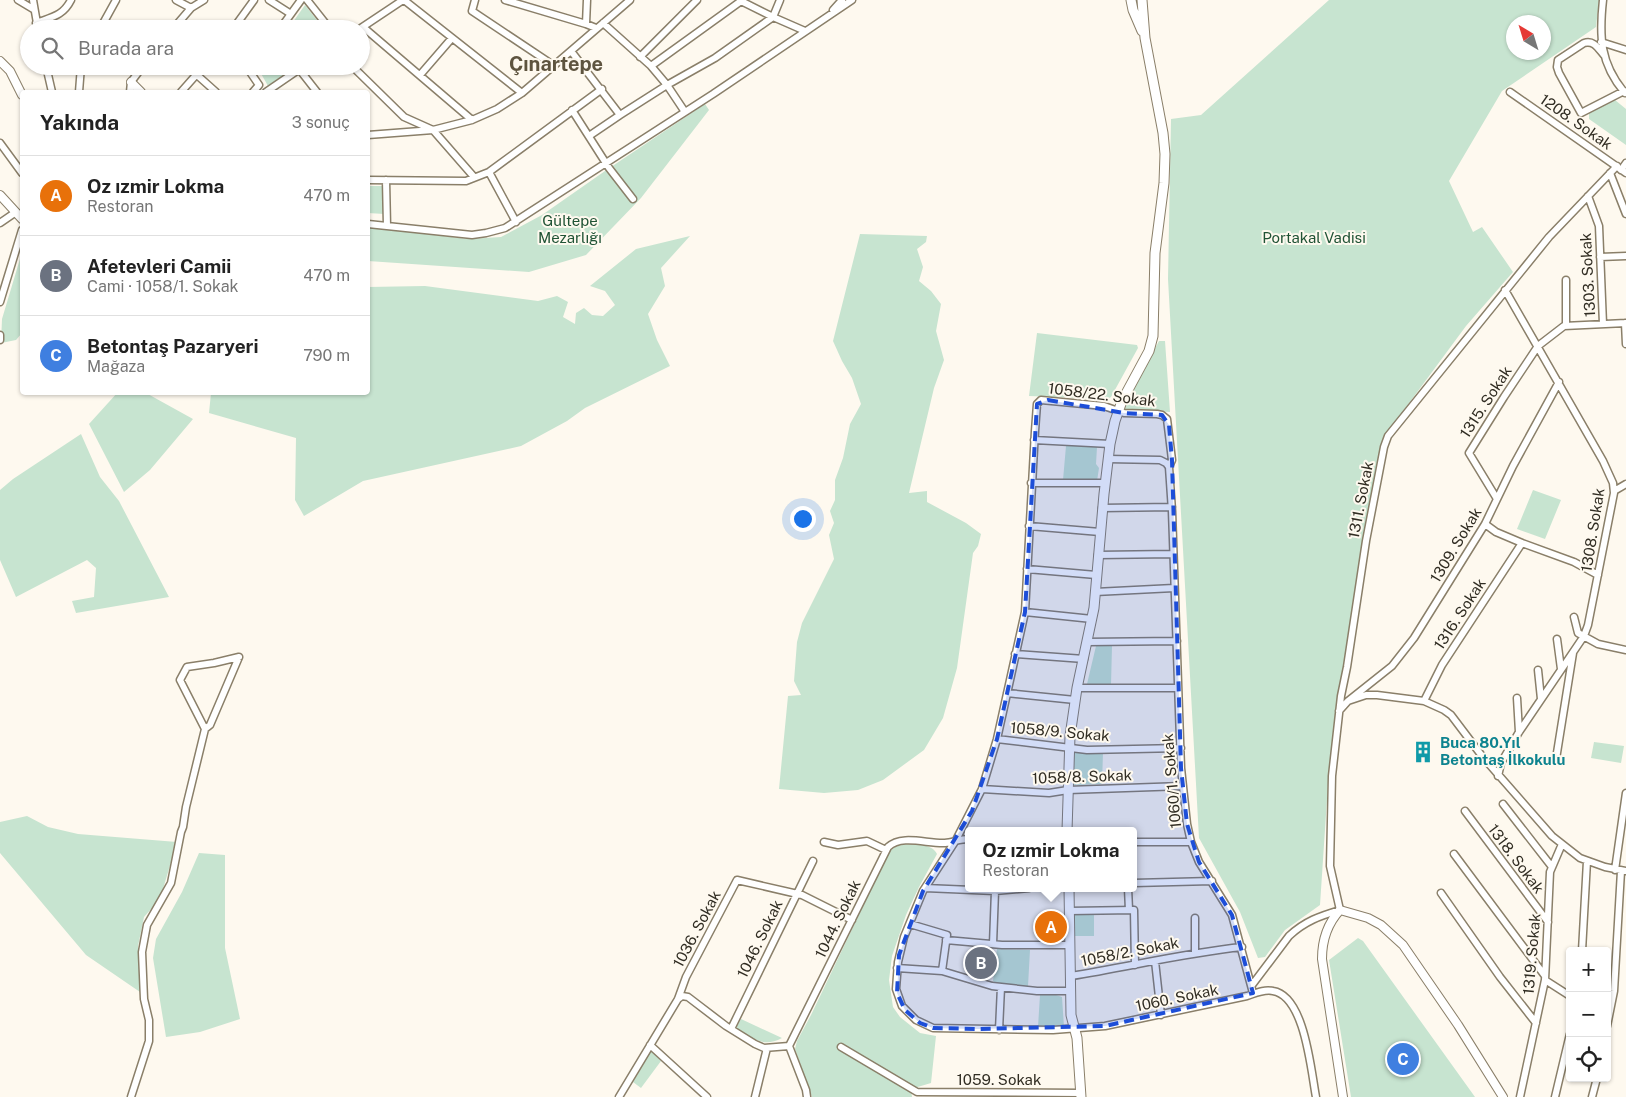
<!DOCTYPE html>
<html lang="tr">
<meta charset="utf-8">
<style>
body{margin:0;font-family:"Public Sans",sans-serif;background:#f6f6f6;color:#222}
.controls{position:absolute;right:15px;bottom:15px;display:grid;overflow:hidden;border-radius:5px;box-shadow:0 1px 4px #0004}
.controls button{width:45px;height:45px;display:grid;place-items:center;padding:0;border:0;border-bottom:1px solid #e0e0e0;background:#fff;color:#222;font:25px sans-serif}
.compass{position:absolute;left:1506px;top:15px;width:45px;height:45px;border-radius:50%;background:#fff;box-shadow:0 1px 4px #0004;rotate:322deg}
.you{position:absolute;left:802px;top:518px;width:18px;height:18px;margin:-12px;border:4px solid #fff;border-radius:50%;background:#1a73e8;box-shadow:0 0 0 8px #1a73e833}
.badge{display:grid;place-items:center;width:32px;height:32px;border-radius:50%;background:#0b8043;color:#fff;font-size:16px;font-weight:700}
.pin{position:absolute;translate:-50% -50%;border:2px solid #fff;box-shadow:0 1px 5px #0006}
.popup{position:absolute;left:965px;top:827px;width:172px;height:65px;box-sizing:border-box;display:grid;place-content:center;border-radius:5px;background:#fff;filter:drop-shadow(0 1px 4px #0005);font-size:16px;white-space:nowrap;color:#767676}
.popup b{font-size:19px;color:#222}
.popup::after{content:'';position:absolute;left:50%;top:100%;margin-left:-10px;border:10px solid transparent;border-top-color:#fff}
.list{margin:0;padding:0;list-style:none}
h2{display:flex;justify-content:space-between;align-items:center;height:65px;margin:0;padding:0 20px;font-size:21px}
h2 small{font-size:16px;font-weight:400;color:#767676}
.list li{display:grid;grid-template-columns:32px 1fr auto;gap:15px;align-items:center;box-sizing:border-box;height:80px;padding:0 20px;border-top:1px solid #e0e0e0}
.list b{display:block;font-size:19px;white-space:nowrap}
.list p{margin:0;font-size:16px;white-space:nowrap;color:#767676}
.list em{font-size:16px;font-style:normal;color:#767676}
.icon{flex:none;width:28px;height:28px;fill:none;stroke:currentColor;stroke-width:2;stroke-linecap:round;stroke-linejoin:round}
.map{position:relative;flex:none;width:1626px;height:1097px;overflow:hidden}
.search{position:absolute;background:#fff;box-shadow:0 1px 4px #0004;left:20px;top:20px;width:350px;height:55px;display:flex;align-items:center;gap:12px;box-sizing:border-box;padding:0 18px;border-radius:28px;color:#767676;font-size:19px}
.panel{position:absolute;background:#fff;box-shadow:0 1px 4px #0004;left:20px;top:90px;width:350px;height:305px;border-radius:5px}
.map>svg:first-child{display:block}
.green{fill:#c7e4d0;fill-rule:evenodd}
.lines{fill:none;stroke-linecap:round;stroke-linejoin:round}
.minor-casing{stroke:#8a7f69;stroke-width:9}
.tertiary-casing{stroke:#8a7f69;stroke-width:10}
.secondary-casing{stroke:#8a7f69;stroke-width:11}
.minor{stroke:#fff;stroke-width:6}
.tertiary{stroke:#fff;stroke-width:8}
.secondary{stroke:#fff;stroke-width:9}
.marked{fill:#1d4ed8;fill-opacity:0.2;stroke:#1d4ed8;stroke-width:4;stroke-dasharray:10 6;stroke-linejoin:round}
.labels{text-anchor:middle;stroke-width:4;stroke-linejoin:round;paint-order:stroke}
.street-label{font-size:15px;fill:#312d23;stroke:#fef9ef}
.park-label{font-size:15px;fill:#205335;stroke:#fef9ef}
.culture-label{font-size:15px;font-weight:bold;fill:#0d838f;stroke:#fef9ef;text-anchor:start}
.district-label{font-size:20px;font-weight:bold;fill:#5e543f;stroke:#fef9ef}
</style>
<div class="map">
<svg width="1626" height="1097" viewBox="0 0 1626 1097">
<rect width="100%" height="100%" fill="#fef9ef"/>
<path class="green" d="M1329,0H1599L1596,27L1502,91L1449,181L1473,232L1482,227L1513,272L1466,326L1384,437L1328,784L1320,905L1285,930L1265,957L1258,958L1240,912L1199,838L1168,279L1171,119L1201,115ZM1514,22H1544V52H1514Z
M305,5L324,29H288Z
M261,66H296L268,86L259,70Z
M1615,100L1626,109V145L1589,119V113Z
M705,104L709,110L641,198L586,255L529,272L368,261V227L468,239L501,237L542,215L605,171Z
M368,186H384V214L368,213Z
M860,234L927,236L926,242L917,249L923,267L919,281L931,291L941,304L936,331L944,360L934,388L909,493L927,491V502L966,523L981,534L978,546L973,553L957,668L943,718L924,750L883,780L858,790L824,793L779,789L788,696L801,695L794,681L797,642L802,623L834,559L829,535L834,523L830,511L835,500V480L843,458L850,424L861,404L852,378L842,361L833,341Z
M690,236L661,268L665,286L648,314L657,340L670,366L585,408L567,421L521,446L363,481L304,516L295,500L296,438L209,413L211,393L368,392V287L425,286L538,301L557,296L568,302L563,317L575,324L576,313L584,308L592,315L603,316L615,305L605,291L590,286L636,249Z
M22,252V333L16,340L1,343L2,319Z
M1037,333L1137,345L1138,348L1111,397L1108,399L1029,396Z
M1159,341H1165L1170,412L1126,410L1124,409L1125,404Z
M118,392L146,393L193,419L150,470L124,492L89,424Z
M81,434L100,477L119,501L169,597L76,613L72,601L94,597L96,568L87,560L16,597L0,560V490L13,479Z
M1094,445L1097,447L1096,464L1099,468L1097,481L1063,480L1066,446Z
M1533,490L1561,500L1545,539L1517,529Z
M1096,646H1112L1111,685L1087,684Z
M1594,742L1624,746L1621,763L1591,758Z
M1103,752L1102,784L1073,785V753Z
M27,816L48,827L78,834L177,842L160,899L144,917L138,946L140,992L86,955L0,853V822Z
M905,844C915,845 932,843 937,854L919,887L906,915L892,956L889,980L893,1007L900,1017L920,1033L936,1036L931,1083L911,1089L912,1097H812L795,1049L797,1041L811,1015L889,852L895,847Z
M199,853L225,855V948L240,1019L200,1032L166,1037L153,958L156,939L182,892Z
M1094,910V936H1072L1071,911Z
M1358,938L1363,941L1475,1097H1351L1329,960Z
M997,949L1030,950L1028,986L996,983L993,981Z
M1040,995H1056L1062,997L1064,1027H1038Z
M741,1019L782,1038C763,1048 752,1038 736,1028Z
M651,1051L661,1061L641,1088L633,1082Z"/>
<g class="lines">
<g class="minor-casing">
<path id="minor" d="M18,0L33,9
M33,0L38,29
M176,0L191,8
M269,0L291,14
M307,0L330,29
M404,0L522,93
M475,0L472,11L553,65
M505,0L586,24L596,28
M1603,0C1599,36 1600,64 1625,93
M833,10L842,0
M36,23C52,17 63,16 71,0
M586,24L587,0
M363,27L472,120
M130,28L131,29
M361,28L403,0
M100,29L116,0
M173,29L191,8L204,0
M233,29L254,0
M280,29L301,0
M1601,42L1626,50
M571,51L620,115L667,85L651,66L603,23
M1604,55C1598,48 1594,40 1584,43L1558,60L1557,67L1559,73L1581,113L1624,91
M640,57L697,0
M46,66L52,92
M244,66L248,69L259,85L253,92
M352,66L404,117L433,130L474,177
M651,66L741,1L773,17L780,0
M299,69L317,92
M197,75L216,92
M420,75L452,38
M79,92L81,66
M130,92L131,82L143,66
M181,92L204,66
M266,92L304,66
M1510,92L1626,173
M572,110L609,168L633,199
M685,112L667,85L715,58L773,17L805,31
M368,135L433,130L472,120L497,109L522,93L630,0
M589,136L620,115
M0,143L22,173
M1621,170L1626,163
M489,172L516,222
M1610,173L1626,214
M368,180L466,181L489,172L602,89
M386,180L387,226
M1588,196L1599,226L1603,324
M0,223L16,212
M368,224L472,235L486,233L505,228L713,94L852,0
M1600,257L1626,256
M1566,280V326
M0,302L22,230
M1625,323L1626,344
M0,335V340
M1034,440L1110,444
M1108,459L1160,460L1166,463L1169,467
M1031,483H1105
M1614,491L1626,484
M1497,499L1469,453L1504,397L1538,346L1564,326L1626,323
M1102,508L1172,507
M1485,524L1496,532L1522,543
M1029,526L1100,532
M1098,555L1173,554
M1027,569L1096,575
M1095,592L1174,588
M1025,612L1092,619
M1574,617L1578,633L1598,644L1626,650
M1557,639L1561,669
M1087,642L1177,641
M1015,654L1084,659
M1538,670L1541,699
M1077,688H1178
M1007,693L1075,700
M1517,698L1519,732
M1348,701L1392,666L1414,638L1485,524L1513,466L1559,382
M1424,701L1442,665L1522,543L1574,562L1598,575
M1339,711L1348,701L1366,695H1377L1424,701L1444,710L1451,715L1482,756L1552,836L1580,858L1605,867L1626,871
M205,729L180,680L187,667L214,663L239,657
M997,739L1087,750L1181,748
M1556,759L1573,653
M1498,776L1501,763L1519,732L1584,636L1588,625L1614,493L1613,483L1603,461L1505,290
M982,789L1049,793L1068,790L1183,786
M1503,804L1552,867
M1465,811L1548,922
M824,842L838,845L867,841L886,850
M1134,842H1191
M1454,854L1545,976
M1615,870L1626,793
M1134,883L1212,881
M925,888L995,891L1029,888
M1128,888L1129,910
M1441,893L1500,977L1536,1023
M1069,911L1134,910L1135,965
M946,940L1002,945H1069
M993,944L995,891
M1582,951L1587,861
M1195,953V918
M1155,961L1161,1015
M897,968L942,971L947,935L910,924
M942,971L992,986L1037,991H1071
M1071,976C1128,967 1184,953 1242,947
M1545,980L1570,996
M1252,985L1289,936C1305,921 1320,916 1340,910L1330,866L1332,776L1341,696L1347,667L1366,541L1384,447L1388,436L1549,237L1617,166
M1253,993L1232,915L1199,862L1191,842L1187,824L1181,768L1172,511L1169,467L1172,460L1167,419L1162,415L1157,414L1124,413L1104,406L1041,400L1037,404L1035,431L1025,612L997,739L982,789L956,840L923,891L904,937L898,962L896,989L902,1006L916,1020L933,1028L1053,1030L1105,1026L1247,996C1256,993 1264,989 1273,991C1305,996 1311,1071 1316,1097
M678,999L682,996L688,997L726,1026L755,1044L764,1048L789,1046
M1607,1026L1614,991L1621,871
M731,1029L813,861
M999,1030L1001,987
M650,1045L707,1097
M789,1046L888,847C902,834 927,844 945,843C953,842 961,839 968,839
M789,1046L806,1090L807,1097
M841,1047L917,1092L1081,1093
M131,1097L149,1041V1020L144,999L142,952L147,925L171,883L181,832L183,827L186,807L205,729L210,725L239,657
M619,1097L678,999L686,977L737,880L802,895L852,920
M755,1097L767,1048
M1520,1097L1545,980L1550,872L1562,844
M1555,1097L1570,1034
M1592,1097L1597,1078"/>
</g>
<g class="tertiary-casing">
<path id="tertiary" d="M0,61L10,71L22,95
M131,82L141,92
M0,195L22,219
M1343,1097L1322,959C1322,940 1327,924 1340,910L1368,918L1381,925L1403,945L1458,1025L1503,1097"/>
</g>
<g class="secondary-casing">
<path id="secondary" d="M1131,0L1133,10L1142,31
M1067,831L1070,736L1077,688L1094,608L1104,494L1110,444L1115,421L1122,401L1149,351L1153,336L1155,253L1164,183L1165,154L1163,133L1145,38L1142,0
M1069,888L1071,1015L1077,1038L1081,1097"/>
</g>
<use href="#minor" class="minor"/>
<use href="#tertiary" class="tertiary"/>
<use href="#secondary" class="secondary"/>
</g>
<path class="marked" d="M1048,400L1124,413L1162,415L1169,425L1172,460L1181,768L1187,824L1199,862L1232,915L1253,993L1105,1026L978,1029L933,1028L920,1023L905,1010L897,993L899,955L923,891L972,811L997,739L1025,612L1037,404Z"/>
<defs>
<g id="building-bare" transform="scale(1.725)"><path d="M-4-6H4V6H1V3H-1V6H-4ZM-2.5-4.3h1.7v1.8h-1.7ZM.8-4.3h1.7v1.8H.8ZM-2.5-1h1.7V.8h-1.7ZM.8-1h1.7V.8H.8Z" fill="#0f9aa8" stroke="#fef9ef" stroke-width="2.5" paint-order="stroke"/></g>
</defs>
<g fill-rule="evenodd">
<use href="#building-bare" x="1423" y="752"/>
</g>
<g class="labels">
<g class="street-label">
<text transform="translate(1576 122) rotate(35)" y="5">1208. Sokak</text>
<text transform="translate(1588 275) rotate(-93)" y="5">1303. Sokak</text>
<text transform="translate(1102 395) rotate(7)" y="5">1058/22. Sokak</text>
<text transform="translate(1486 402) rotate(-57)" y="5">1315. Sokak</text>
<text transform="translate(1361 500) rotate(-79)" y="5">1311. Sokak</text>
<text transform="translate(1593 530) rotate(-81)" y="5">1308. Sokak</text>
<text transform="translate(1456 545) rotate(-59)" y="5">1309. Sokak</text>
<text transform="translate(1460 614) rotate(-57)" y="5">1316. Sokak</text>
<text transform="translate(1060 732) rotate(5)" y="5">1058/9. Sokak</text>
<text transform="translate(1082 777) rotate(-2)" y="5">1058/8. Sokak</text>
<text transform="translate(1172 781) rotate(-95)" y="5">1060/1. Sokak</text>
<text transform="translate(1516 859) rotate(53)" y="5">1318. Sokak</text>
<text transform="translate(838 919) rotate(-64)" y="5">1044. Sokak</text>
<text transform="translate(697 929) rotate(-62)" y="5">1036. Sokak</text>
<text transform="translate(760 939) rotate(-64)" y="5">1046. Sokak</text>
<text transform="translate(1130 952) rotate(-11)" y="5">1058/2. Sokak</text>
<text transform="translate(1532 954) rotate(-85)" y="5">1319. Sokak</text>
<text transform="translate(1177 998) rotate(-12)" y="5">1060. Sokak</text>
<text x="999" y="1085">1059. Sokak</text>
</g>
<g class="park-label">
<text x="570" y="226">Gültepe<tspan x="570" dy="17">Mezarlığı</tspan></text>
<text x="1314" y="243">Portakal Vadisi</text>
</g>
<g class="culture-label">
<text x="1440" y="748">Buca 80.Yıl<tspan x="1440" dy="17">Betontaş İlkokulu</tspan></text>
</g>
<g class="district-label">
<text x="556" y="71">Çınartepe</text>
</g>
</g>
</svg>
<div class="controls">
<button>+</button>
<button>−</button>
<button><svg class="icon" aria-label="locate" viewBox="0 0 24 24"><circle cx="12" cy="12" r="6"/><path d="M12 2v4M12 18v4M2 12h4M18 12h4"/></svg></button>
</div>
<svg class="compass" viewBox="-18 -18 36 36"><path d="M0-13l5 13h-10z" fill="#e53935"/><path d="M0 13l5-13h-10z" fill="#767676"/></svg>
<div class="you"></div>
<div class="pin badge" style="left:1051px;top:927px;background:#e8710a">A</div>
<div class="popup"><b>Oz ızmir Lokma</b>Restoran</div>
<div class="pin badge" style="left:981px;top:963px;background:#6b7280">B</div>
<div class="pin badge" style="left:1403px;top:1059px;background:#3f7fe0">C</div>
<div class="search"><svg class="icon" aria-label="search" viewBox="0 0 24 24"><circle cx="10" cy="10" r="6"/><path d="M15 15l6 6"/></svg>Burada ara</div>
<section class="panel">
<h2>Yakında<small>3 sonuç</small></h2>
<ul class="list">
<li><span class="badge" style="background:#e8710a">A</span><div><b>Oz ızmir Lokma</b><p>Restoran</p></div><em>470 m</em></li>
<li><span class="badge" style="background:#6b7280">B</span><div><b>Afetevleri Camii</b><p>Cami · 1058/1. Sokak</p></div><em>470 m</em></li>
<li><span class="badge" style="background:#3f7fe0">C</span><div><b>Betontaş Pazaryeri</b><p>Mağaza</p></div><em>790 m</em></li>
</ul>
</section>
</div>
